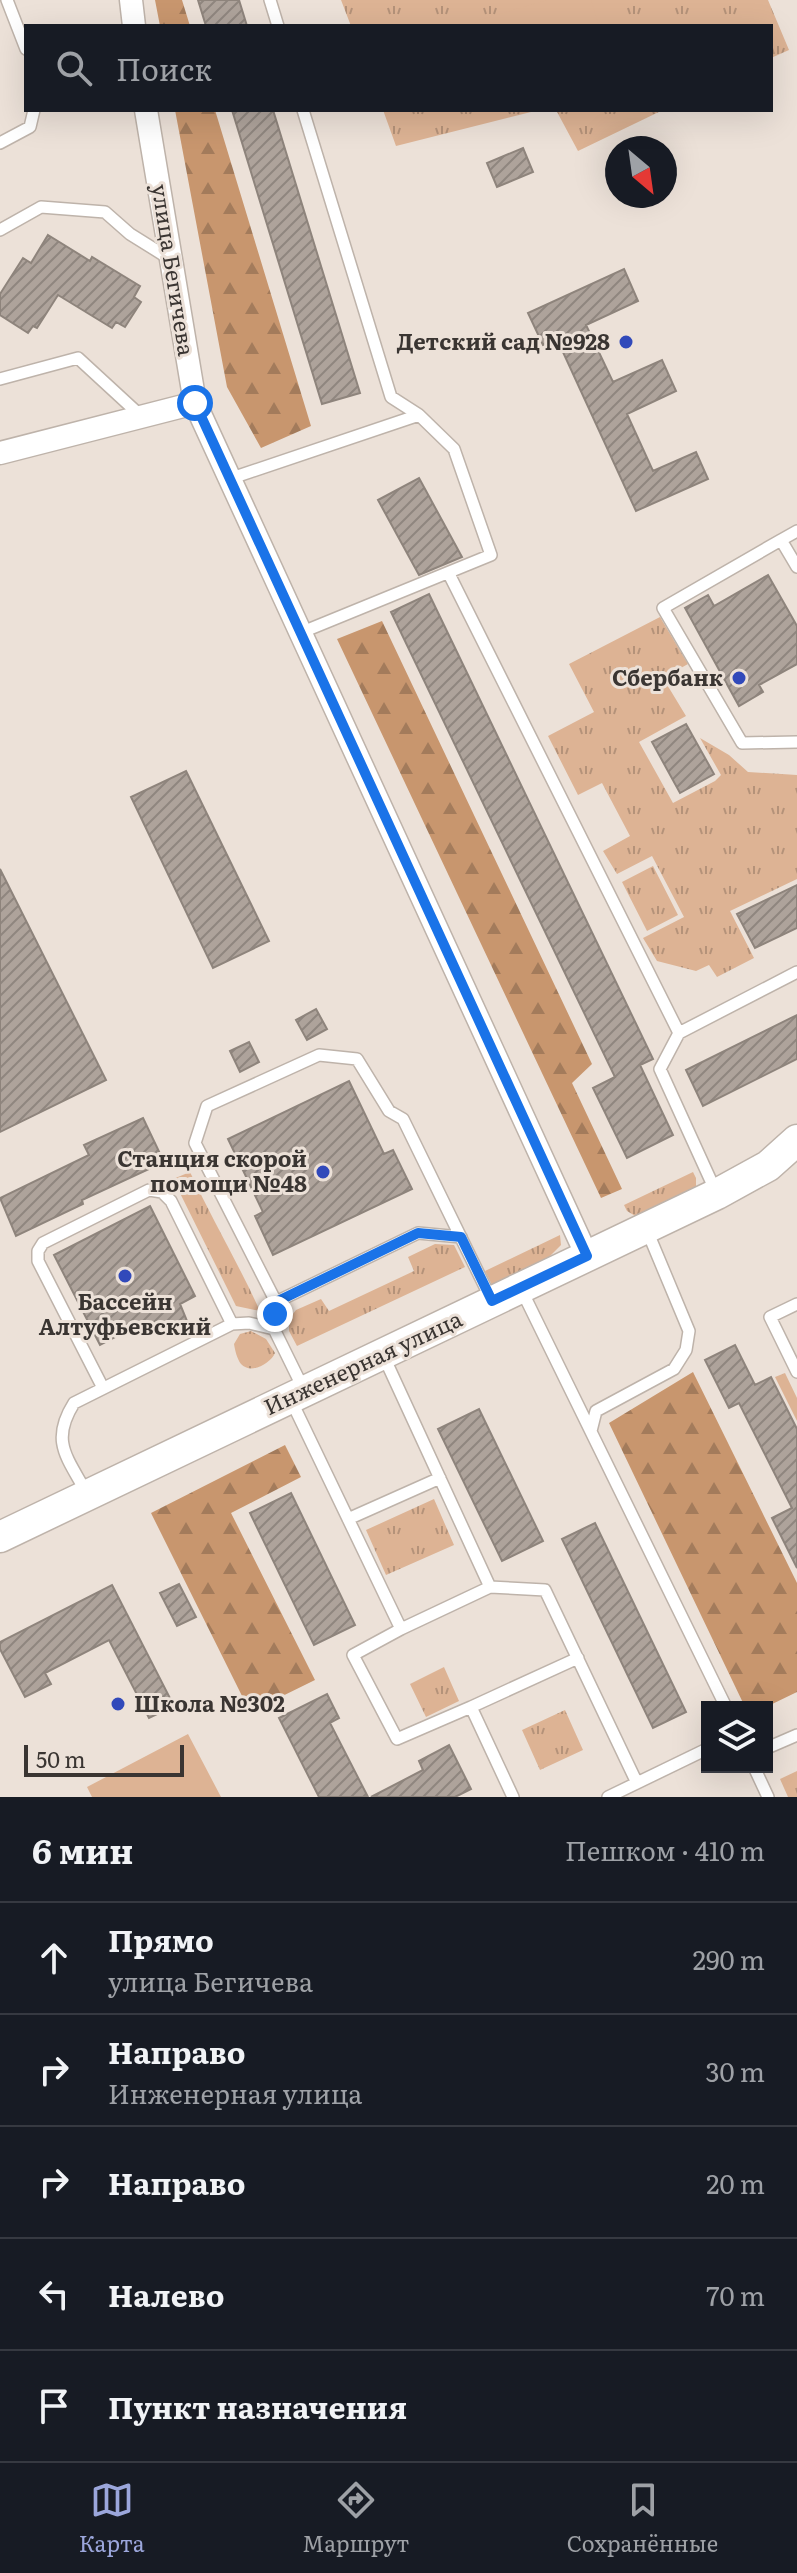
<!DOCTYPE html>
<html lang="ru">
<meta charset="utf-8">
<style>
body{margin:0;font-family:Literata,serif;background:#20242c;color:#f1f3f6}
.controls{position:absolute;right:24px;bottom:24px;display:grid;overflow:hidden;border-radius:0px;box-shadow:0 8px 32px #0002}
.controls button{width:72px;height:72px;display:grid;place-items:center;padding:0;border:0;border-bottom:2px solid #363941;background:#171b24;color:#f1f3f6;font:40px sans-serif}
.compass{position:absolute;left:605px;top:136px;width:72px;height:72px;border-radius:50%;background:#171b24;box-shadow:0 8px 32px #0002;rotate:151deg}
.scale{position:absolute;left:24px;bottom:20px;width:160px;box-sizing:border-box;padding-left:8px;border:4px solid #3a3532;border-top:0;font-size:22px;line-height:28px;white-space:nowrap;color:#3a3532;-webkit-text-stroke:6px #ece1d8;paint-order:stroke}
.stop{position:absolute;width:24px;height:24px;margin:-18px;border:6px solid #1a73e8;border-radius:50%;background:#fff}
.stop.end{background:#1a73e8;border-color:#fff;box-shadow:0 2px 8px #0008}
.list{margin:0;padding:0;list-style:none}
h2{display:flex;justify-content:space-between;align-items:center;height:104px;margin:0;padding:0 32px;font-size:34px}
h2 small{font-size:26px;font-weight:400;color:#9ea1a6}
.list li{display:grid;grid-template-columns:52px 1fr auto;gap:24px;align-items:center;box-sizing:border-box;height:112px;padding:0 32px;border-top:2px solid #363941}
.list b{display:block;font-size:30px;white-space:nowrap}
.list p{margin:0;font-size:26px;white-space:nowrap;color:#9ea1a6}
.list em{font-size:26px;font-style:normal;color:#9ea1a6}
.icon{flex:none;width:44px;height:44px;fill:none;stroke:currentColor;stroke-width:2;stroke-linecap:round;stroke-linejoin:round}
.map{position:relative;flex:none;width:797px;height:1797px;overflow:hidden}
.search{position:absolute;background:#171b24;box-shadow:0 8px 32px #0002;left:24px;right:24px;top:24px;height:88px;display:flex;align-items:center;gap:20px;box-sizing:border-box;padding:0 28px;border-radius:0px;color:#9ea1a6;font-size:30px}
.sheet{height:664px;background:#171b24}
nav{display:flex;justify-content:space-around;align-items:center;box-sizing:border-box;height:112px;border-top:2px solid #363941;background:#171b24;font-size:22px;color:#9ea1a6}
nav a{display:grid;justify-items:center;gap:4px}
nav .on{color:#9ba6db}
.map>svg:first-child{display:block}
.grass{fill:url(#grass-tufts)}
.forest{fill:url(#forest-firs)}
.garden{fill:#ddb394}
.building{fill:url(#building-hatch);stroke:#8e847c;stroke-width:2}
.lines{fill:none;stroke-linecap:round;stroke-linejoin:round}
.lane-casing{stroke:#beb3aa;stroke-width:14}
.street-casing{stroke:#beb3aa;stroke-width:25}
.secondary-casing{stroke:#beb3aa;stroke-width:33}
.lane{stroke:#fff;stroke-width:11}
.street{stroke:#fff;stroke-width:22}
.secondary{stroke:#fff;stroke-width:30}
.route{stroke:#1a73e8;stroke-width:10}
.poi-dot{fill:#3149ba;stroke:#ece1d8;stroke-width:3}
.labels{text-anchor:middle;stroke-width:6;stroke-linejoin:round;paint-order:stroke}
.street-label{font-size:22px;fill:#3a3532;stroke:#ece1d8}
.poi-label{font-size:22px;font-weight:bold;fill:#3a3532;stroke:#ece1d8;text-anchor:end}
</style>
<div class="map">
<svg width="797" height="1797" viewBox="0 0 797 1797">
<defs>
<pattern id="grass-tufts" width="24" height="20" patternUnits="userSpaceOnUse" patternTransform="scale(2)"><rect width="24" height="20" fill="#ddb394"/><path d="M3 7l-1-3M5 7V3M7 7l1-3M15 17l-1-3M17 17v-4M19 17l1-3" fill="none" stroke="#b49279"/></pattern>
<pattern id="forest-firs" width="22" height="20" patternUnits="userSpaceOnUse" patternTransform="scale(2)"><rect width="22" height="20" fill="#c8966e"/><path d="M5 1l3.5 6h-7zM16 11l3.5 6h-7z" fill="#a37b5b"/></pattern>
<pattern id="building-hatch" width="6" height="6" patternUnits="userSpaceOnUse" patternTransform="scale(2)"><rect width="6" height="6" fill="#aea39b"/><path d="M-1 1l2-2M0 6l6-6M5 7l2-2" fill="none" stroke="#8f867f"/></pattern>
</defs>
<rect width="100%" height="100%" fill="#ece1d8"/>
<path class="grass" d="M341,0H768L789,50L771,58V26H351Z
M383,110H539L396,146Z
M556,110H663L578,151Z
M660,617L688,664L663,678L686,716L639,742L673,803L715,781L721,775L700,738L729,755L748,772L797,775V879L730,911L754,958L717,977L709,965L696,971L657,961L643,938L684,917L652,856L617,874L603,851L630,836L602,783L578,795L548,736L594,712L569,664Z
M653,866L678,915L647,931L622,882Z
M190,1172C212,1219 238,1263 260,1311L236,1306L173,1179Z
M693,1172L696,1178V1190L637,1217L627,1211L624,1205Z
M560,1235L561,1245L547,1259L492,1285L485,1271Z
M435,1244L454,1245L465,1267L297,1346L289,1331V1319L296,1310L321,1299L329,1311L414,1271L408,1257Z
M251,1331L266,1339L275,1353C271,1363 251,1375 241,1364C237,1359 235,1350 234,1344L240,1334Z
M785,1373L797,1398V1421L775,1377Z
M434,1499L454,1545L386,1575L366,1530Z
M444,1667L459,1701L426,1717L410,1684Z
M565,1710L583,1750L540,1770L522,1730Z
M797,1771V1797H788L780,1779Z"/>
<path class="forest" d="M155,0H182L190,26H160Z
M175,110H215L311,426L261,448L227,387Z
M382,621L592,1064L572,1083L622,1189L601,1198L337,639Z
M693,1372L797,1583V1692L766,1707H745L609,1423Z
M285,1445L301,1477L231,1513L315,1680L250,1712L151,1513Z"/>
<path class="garden" d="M547,0H591L599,26H472L479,20Z
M188,1734L221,1797H92L87,1787Z"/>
<path class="building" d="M198,0H239L247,26H206Z
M232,110H273L360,393L322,404Z
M523,148L533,172L497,187L487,163Z
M48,235L90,261L92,257L140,286L134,297L141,302L125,327L116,322L112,328L58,295L37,328L33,326L28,333L0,315V294L23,258L31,263Z
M624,269L638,301L586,325L613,382L662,360L676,391L627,414L653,471L696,452L708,479L636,511L557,339L543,345L528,313Z
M419,478L462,557L419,575L378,500Z
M768,575L797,626V664L759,685L763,692L739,706L685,608L708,595L714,606Z
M429,594L653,1059L640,1065L673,1135L627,1158L593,1088L615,1077L391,612Z
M686,724L714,774L680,793L652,742Z
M186,771L269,941L213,968L131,797Z
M0,869L106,1080L0,1132Z
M797,885V928L755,948L737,914Z
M316,1009L327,1029L307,1040L296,1020Z
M797,1015V1059L703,1106L686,1070Z
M249,1042L259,1062L240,1072L230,1051Z
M349,1081L384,1154L393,1150L412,1189L273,1255L255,1216L263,1212L228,1139Z
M143,1118L164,1162L82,1200L83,1204L16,1236L0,1198L89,1155L84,1145Z
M150,1206L195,1296L180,1304L189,1326L142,1323L100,1345L54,1255Z
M735,1345L755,1385L771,1377L797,1429V1568L772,1518L792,1508L739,1403L729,1408L705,1360Z
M479,1409L543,1541L502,1561L438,1429Z
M291,1493L355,1625L314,1645L250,1513Z
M595,1523L686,1712L653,1728L562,1539Z
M179,1584L196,1617L177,1626L160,1593Z
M112,1585L174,1706L149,1718L109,1640L45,1673L51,1684L25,1697L0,1649V1642Z
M327,1694L339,1718L330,1723L368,1797H319L279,1718Z
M449,1745L471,1789L455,1797H371L423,1770L419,1761Z"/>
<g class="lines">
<g class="lane-casing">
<path id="lane" d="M7,0L26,49
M270,0L278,26
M303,110L391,397L419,415
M0,143L30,127L34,110
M0,230L41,207L105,212L130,234L170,259
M0,379L78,358L141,416
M229,479L419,415L454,449L491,555L300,633
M797,531L781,540L797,567
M781,540L663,608L742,743L797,742
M449,574L679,1033L797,972
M679,1033L660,1069L716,1192
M522,1291L726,1707
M276,1302L418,1233L461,1237
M797,1304L770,1317L797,1372
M274,1329L276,1302L195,1143L207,1106L319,1055L357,1059L389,1111L403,1119L491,1299
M384,1357L490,1587L545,1590L637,1783
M103,1388L38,1261V1251L43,1243L149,1190L162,1192L171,1201L232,1324
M290,1398L401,1629L353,1655L397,1739L471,1707L513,1797
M591,1431L596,1411L674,1369L686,1350L689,1331L646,1228
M86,1492C67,1457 50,1441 74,1403L232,1324L249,1323L274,1329L304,1390
M348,1519L440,1478
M401,1629L490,1587
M471,1707L578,1658
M767,1748L797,1735
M754,1767L768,1797
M608,1797L707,1749"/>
</g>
<g class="street-casing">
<path id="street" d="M131,0L134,26
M146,110L195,403L587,1256
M0,453L195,403"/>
</g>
<g class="secondary-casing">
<path id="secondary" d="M0,1537L717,1194L768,1166L797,1140"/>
</g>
<use href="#lane" class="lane"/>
<use href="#street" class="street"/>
<use href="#secondary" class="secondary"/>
</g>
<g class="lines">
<path class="route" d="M195,403L587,1256L492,1301L461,1237L418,1233L276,1302L275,1314"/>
</g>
<g class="poi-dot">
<circle cx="626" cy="342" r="8"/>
<circle cx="739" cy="678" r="8"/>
<circle cx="323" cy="1172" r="8"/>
<circle cx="125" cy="1276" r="8"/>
<circle cx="118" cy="1704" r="8"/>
</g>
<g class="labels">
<g class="street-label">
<text transform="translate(173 270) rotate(81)" y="8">улица Бегичева</text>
<text transform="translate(363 1363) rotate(-25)" y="8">Инженерная улица</text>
</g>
<g class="poi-label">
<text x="610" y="350">Детский сад №928</text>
<text x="723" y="686">Сбербанк</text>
<text x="307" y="1167">Станция скорой<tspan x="307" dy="25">помощи №48</tspan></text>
<text x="125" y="1310" text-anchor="middle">Бассейн<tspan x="125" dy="25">Алтуфьевский</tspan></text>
<text x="134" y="1712" text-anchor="start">Школа №302</text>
</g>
</g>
</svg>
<div class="controls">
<button><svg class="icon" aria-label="layers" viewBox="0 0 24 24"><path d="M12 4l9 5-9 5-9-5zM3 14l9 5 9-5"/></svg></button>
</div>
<svg class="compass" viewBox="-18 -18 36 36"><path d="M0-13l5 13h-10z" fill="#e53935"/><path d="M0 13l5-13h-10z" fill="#9ea1a6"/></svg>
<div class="scale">50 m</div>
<div class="stop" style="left:195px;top:403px"></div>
<div class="stop end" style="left:275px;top:1314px"></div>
<div class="search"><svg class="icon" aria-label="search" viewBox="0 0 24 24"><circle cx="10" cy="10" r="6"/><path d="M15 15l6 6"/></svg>Поиск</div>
</div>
<section class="sheet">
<h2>6 мин<small>Пешком · 410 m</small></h2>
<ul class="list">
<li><svg class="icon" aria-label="ahead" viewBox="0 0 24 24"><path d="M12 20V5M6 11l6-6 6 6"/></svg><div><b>Прямо</b><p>улица Бегичева</p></div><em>290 m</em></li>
<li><svg class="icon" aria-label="right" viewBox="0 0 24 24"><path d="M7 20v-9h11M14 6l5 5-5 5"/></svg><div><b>Направо</b><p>Инженерная улица</p></div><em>30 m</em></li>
<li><svg class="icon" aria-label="right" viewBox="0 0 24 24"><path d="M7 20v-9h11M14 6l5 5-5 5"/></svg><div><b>Направо</b></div><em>20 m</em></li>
<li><svg class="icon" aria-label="left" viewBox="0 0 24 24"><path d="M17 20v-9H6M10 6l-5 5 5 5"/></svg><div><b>Налево</b></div><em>70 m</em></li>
<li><svg class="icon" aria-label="arrive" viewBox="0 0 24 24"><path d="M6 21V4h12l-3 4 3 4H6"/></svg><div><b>Пункт назначения</b></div></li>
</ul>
</section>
<nav>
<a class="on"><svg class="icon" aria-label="map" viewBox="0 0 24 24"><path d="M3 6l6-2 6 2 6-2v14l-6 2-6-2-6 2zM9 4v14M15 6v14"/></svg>Карта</a>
<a><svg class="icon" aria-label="directions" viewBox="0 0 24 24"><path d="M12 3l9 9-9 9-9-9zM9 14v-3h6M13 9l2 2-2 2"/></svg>Маршрут</a>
<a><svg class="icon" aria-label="saved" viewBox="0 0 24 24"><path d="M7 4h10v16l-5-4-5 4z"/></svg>Сохранённые</a>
</nav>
